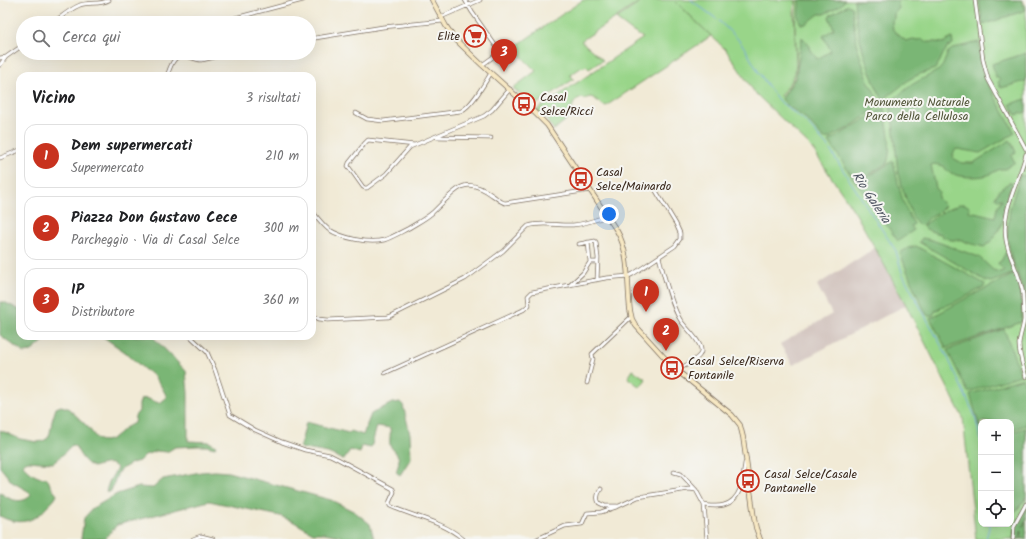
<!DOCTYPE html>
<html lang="it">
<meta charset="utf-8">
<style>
body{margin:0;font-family:Kalam,sans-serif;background:#f6f6f6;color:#202124}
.controls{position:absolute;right:12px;bottom:12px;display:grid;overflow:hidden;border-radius:8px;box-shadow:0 4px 16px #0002}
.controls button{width:36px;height:36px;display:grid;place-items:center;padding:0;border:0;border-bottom:1px solid #e0e0e0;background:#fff;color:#202124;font:20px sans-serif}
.you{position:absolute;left:609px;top:214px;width:14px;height:14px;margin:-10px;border:3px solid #fff;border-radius:50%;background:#1a73e8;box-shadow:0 0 0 6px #1a73e833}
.badge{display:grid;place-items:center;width:26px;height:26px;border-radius:50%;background:#c8321e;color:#fff;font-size:13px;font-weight:700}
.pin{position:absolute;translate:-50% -33px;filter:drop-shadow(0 1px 2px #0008)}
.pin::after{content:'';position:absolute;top:21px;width:14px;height:12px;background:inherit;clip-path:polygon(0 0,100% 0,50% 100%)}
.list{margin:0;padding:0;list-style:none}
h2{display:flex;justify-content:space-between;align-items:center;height:52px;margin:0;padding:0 16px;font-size:17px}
h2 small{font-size:13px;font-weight:400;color:#757577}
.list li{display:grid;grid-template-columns:26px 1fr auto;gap:12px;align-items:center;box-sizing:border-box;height:64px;margin:0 8px 8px;padding:0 8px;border:1px solid #e0e0e0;border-radius:12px}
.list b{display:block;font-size:15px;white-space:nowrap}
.list p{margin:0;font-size:13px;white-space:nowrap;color:#757577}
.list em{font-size:13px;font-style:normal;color:#757577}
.icon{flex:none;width:22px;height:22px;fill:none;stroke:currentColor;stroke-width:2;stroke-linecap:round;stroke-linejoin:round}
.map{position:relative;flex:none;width:1026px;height:539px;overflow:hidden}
.search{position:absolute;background:#fff;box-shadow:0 4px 16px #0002;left:16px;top:16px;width:300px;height:44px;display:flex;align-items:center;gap:10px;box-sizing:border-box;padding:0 14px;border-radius:22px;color:#757577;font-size:15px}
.panel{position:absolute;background:#fff;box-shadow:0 4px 16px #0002;left:16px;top:72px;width:300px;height:268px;border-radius:12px}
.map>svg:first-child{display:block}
.industrial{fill:#cfc0ba}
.green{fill:#99d589;stroke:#6a8054;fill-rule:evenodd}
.forest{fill:#7ab675;stroke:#5a704a}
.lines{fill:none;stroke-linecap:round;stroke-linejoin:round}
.stream{stroke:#79a7e2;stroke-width:1}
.street-casing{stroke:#7b6d5e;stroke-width:4.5}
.secondary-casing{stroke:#7b6d5e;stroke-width:5.5}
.street{stroke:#fff;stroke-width:3}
.secondary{stroke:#f7e8c3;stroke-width:4}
.labels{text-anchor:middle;stroke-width:4;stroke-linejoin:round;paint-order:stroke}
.poi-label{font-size:12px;fill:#3b2a1e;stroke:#f6f6f2;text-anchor:start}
.park-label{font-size:12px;fill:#525539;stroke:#f6f6f2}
.water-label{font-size:13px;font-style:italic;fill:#515663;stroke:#f6f6f2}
</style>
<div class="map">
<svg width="1026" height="539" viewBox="0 0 1026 539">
<rect width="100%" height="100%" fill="#f6f6f2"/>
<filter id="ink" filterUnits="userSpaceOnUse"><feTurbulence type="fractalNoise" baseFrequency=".025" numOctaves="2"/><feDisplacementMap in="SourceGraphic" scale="8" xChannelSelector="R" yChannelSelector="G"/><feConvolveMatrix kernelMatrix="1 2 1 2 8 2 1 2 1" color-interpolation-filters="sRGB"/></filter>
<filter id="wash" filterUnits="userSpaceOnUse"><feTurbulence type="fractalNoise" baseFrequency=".012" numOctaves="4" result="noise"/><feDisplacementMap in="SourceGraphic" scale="16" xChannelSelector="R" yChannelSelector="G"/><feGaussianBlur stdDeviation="0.9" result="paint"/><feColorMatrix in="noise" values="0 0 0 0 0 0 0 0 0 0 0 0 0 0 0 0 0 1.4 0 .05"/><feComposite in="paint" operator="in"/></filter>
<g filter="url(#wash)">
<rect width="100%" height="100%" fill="#f1ead6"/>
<path class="industrial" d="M875,248L906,305L793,365L780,344L832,314L817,285Z"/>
<path class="green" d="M583,0H642L581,41L603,60L589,69L586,66L583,68L582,67L570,75L574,79L534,106H533L513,88L536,71L513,48Z
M644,0H796L794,9L796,65L792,79L780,96L781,97L794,78L797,63L795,26L797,0H1022L1026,6V539H976L963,418L905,303L875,248L856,214L811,147L755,93L726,50L678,4L676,2L711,36L606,106C597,104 595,93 585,99C571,94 573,113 567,119C563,123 558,126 554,130L547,120L551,118L546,119L538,111V109L643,38L637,34L633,32L616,19ZM981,422H1011V524H981Z
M633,370L646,379L640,387L628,378Z"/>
<path class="forest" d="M799,0H845L841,5L830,11L824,14H819L806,24H801C796,16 800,9 799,0Z
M854,0H897L899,8L894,14V18L892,21L893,30L901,37L906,41L913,39L918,40L922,39L927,42H936L943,43L952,38L953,44L948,47L943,54L940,61L935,69L920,74L910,79L883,100C867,72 856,32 854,0Z
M979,0H1021L1026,10L983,25Z
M848,5L852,7L854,25L859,53L868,80L881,105L850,127L829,138L824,139L805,118L788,106L782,99L796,77L802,37L804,39L817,59L831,51L823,36L834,29L829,17L830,15Z
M979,42L984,77L1015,133L980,153L958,149L955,150L953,154V158L962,163H973L1010,140L1016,152L1011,156L1015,162L1005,169C998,168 994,173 988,175C978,178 956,178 948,171C946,170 945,168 944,166L934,164L931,165L936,188L939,192L938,198L945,206L938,213L933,215L929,218L924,224L920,225L917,224L913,218L907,202L898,174L894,132L890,102L913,84L939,70L943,65L948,52L954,48Z
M1026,53V81L1001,88L998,82L1000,80L998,78L996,77L992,64Z
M1026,99V112L1016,115L1010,104Z
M884,108C887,125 893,146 887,163L856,183L829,141Z
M893,161C898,183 902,205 914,224L911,226L914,230L898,241L857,184Z
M1020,175L1024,176L1026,175V320L1025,321L1022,285L1011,256L1007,237L1010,209Z
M1011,182L1013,183L1012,186L1010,188L1008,193L1010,194L1004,206L1005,210L1001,227L999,228V230L996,232C996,238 989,243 984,247L968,243L961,240H951L947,238L943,237L941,234L930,231L923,227L924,225C933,219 947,207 957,206C961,202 967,204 970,208L969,211L972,213L974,212L995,217L997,208L1002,199L997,200L995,198C998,191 1004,185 1011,182Z
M922,238L932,240L979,257L993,270L1000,272L1004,270L999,265L998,263L1001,261L1006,252H1008C1010,259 1013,264 1014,271L1012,274L991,282L986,281L919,242Z
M916,246L976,279L985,284L984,287L955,302L941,308L935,311L934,314L929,316L926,314L913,286L900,253L908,248Z
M1016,273L1021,289L1022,322L946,348L930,318L967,298Z
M0,302H4L20,310V336H83C79,339 66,339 61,338C57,338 55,336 51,337C40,340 36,353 24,353L0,335Z
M1004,329L1021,375L968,392L947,350Z
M102,336H152L186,371L188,393V441L209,442L216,446L215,448L207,446H197L175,447L167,452L156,451L145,455L139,461L132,463L123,468L118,472L111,491L109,492L106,491L109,482L117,468C111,460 102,465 93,467C85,463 80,456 76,447L72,445C65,451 61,458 53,463L29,461L25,462L23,465C29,472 37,479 46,478C49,481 49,482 50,485C52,489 55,492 57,495C55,500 51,503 47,507C44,510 41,514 37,516C26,524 12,523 0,516V492C8,500 23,505 31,495L28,491L12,482L0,467V430L20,439L37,442L43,441L48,438L50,433L52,421L56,408L61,406L68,408L88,427L97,439C109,445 116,435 125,428C128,426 131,425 134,423L135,416L139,411V404L141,399C149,397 153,402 160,403L166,398V395L161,386L152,374L145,370L125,352L119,348Z
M1023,378L1026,389V425L1011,430V422H981V432L970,394Z
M400,402L403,405L410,434L411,458L400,475L396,472C398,466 401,459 396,453C394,450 391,448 390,445C389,439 391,434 390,428L377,426L371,448L362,446L360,453L350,450L344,460L328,453L300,448L306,422L349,433L351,431L363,435L371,414L392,403Z
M1026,428V498L1017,510L1014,512L1011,495V432Z
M215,471L228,472L331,500L355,512L370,524L374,539H342L340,536L324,533H313L294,522L280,516L209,501L117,525L106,537V539H81L84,518L93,508L117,494L139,487L153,488L163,479L201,472Z
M1026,506V520L1022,527L1026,522V539H1023L1021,535V530L1020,536L1021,539H1013L1014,529Z"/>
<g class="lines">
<path class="stream" d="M691,0L718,20L736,37L744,47L759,73L778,100L807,123L828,147L896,251L901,269L903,275L948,358L975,416L981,443
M986,539L990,524"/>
</g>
</g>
<g filter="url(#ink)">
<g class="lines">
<g class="street-casing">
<path id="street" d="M465,0L472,12L500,52L482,65
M975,0L983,60L988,79L1026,149
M441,17L480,0
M53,23C61,17 70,9 80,5C90,2 100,5 109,0
M216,23L303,0
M309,39L383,27L443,21
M0,58L6,57
M0,65L6,57L23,45
M167,76C170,68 174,52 186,56C191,57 196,60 201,60C210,59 220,55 228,53
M356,113L367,119L383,121L461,111C472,106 484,84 491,73
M437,137L491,138
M415,145L368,140L365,143L349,163L348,166L363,187L365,188H367L386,174L410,147L484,116L492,110L510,89
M1026,154C1019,182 1001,209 1006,240C1009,259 1021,275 1023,295C1023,303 1024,312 1024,320C1023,328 1020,335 1019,344C1019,355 1023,366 1026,377
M0,158L20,150
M312,211C317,217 322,224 328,229C342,238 368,244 384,240C393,237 401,232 409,228C417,223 425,219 432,213C440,206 455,188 464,186C474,183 485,190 492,195C497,198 500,202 505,203L590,190
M588,242L590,262
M579,244L595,241L596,242L598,258L597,280
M659,257C664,275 671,306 681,321C686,328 703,343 701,352C700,359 684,366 677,370
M570,285L583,273L590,262H597
M312,315L319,319L328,320L388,317L391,316L465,279L503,251L528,226C542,221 559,226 573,225C585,224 596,220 607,216
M190,336L207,352L215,370L230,415L255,430L282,442L305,450L330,455L338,459L393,489L394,492L389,503L390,506C414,517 442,521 463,539
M385,373L523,310L529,305L528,296L532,292L606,278L629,276L633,274L675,246L680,239V233L676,224L656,191
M587,383L593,359L592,354L631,317
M674,472L681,474L696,490
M601,489C598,493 596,498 599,503L605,506H617
M704,505L707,539
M193,539L201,536L213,539
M537,539L565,526L582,524L587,513L601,512L619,506L638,497L689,489L696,490L704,505C711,506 717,507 724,505C742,500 743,478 745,463
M1013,539L1014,526L1026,504"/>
</g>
<g class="secondary-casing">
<path id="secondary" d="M432,0L446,26L454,38L482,65L532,110L547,125L617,231C630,253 627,285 630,310L632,319L636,326L674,368L732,415L740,425L743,437L754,518L756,528L760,539"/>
</g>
<use href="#street" class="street"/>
<use href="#secondary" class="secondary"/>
</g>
</g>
<defs>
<g id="supermarket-ring" transform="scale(1.15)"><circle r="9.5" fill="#f6f6f2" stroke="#c8321e" stroke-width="1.5"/><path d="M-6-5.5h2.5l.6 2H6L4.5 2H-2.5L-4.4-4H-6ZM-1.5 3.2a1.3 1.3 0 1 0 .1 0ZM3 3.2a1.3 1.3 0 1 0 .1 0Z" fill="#c8321e"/></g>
<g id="bus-ring" transform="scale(1.15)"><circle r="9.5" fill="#f6f6f2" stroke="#c8321e" stroke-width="1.5"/><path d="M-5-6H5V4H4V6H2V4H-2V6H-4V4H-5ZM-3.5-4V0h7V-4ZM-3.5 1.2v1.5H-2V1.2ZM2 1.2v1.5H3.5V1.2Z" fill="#c8321e"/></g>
</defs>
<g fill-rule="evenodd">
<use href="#supermarket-ring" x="475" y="36"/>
<use href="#bus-ring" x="524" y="104"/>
<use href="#bus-ring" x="581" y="179"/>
<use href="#bus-ring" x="672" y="368"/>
<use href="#bus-ring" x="748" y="481"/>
</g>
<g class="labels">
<g class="poi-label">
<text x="460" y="40" text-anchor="end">Elite</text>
<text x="540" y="101">Casal<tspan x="540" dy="14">Selce/Ricci</tspan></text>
<text x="596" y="176">Casal<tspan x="596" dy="14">Selce/Mainardo</tspan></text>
<text x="688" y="365">Casal Selce/Riserva<tspan x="688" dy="14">Fontanile</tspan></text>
<text x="764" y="478">Casal Selce/Casale<tspan x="764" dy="14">Pantanelle</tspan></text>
</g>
<g class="park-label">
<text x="917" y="106">Monumento Naturale<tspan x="917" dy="14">Parco della Cellulosa</tspan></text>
</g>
<g class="water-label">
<text transform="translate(872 197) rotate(57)" y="5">Rio Galeria</text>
</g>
</g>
</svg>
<div class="controls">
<button>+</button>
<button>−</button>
<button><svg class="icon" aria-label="locate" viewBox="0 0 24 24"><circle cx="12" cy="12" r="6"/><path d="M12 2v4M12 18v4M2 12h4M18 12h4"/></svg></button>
</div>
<div class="you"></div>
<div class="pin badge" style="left:646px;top:312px">1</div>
<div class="pin badge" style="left:666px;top:351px">2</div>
<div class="pin badge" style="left:504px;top:72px">3</div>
<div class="search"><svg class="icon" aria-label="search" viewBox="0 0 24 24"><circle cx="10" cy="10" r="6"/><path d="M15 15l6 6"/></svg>Cerca qui</div>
<section class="panel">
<h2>Vicino<small>3 risultati</small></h2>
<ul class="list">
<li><span class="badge">1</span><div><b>Dem supermercati</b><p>Supermercato</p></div><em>210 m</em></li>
<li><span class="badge">2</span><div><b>Piazza Don Gustavo Cece</b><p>Parcheggio · Via di Casal Selce</p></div><em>300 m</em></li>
<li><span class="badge">3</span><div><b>IP</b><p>Distributore</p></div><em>360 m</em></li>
</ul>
</section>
</div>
